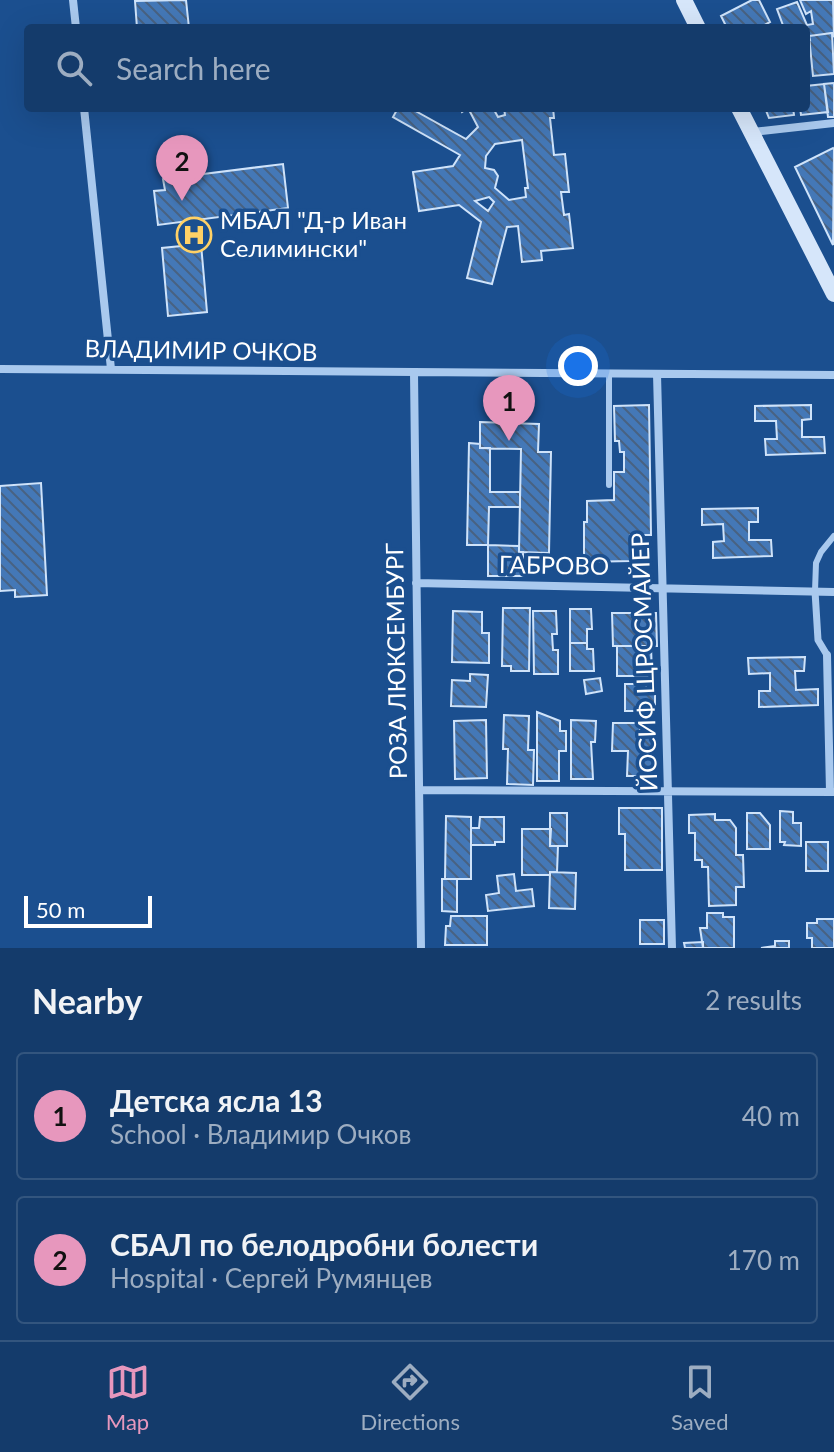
<!DOCTYPE html>
<meta charset="utf-8">
<style>
body{margin:0;font-family:Lato,sans-serif;background:#214673;color:#f1f3f6}
.scale{position:absolute;left:24px;bottom:20px;width:128px;box-sizing:border-box;padding-left:8px;border:4px solid #fff;border-top:0;font-size:22px;line-height:28px;white-space:nowrap;color:#fff;-webkit-text-stroke:6px #1b4f8f;paint-order:stroke}
.you{position:absolute;left:578px;top:366px;width:28px;height:28px;margin:-20px;border:6px solid #fff;border-radius:50%;background:#1a73e8;box-shadow:0 0 0 12px #1a73e833}
.badge{display:grid;place-items:center;width:52px;height:52px;border-radius:50%;background:#e797bd;color:#111;font-size:26px;font-weight:700}
.pin{position:absolute;translate:-50% -66px;filter:drop-shadow(0 2px 4px #0008)}
.pin::after{content:'';position:absolute;top:42px;width:28px;height:24px;background:inherit;clip-path:polygon(0 0,100% 0,50% 100%)}
.list{margin:0;padding:0;list-style:none}
h2{display:flex;justify-content:space-between;align-items:center;height:104px;margin:0;padding:0 32px;font-size:34px}
h2 small{font-size:26px;font-weight:400;color:#9dadc1}
.list li{display:grid;grid-template-columns:52px 1fr auto;gap:24px;align-items:center;box-sizing:border-box;height:128px;margin:0 16px 16px;padding:0 16px;border:2px solid #33557e;border-radius:8px}
.list b{display:block;font-size:30px;white-space:nowrap}
.list p{margin:0;font-size:26px;white-space:nowrap;color:#9dadc1}
.list em{font-size:26px;font-style:normal;color:#9dadc1}
.icon{flex:none;width:44px;height:44px;fill:none;stroke:currentColor;stroke-width:2;stroke-linecap:round;stroke-linejoin:round}
.map{position:relative;flex:none;width:834px;height:948px;overflow:hidden}
.search{position:absolute;background:#143b6b;box-shadow:0 8px 32px #0002;left:24px;right:24px;top:24px;height:88px;display:flex;align-items:center;gap:20px;box-sizing:border-box;padding:0 28px;border-radius:8px;color:#9dadc1;font-size:30px}
.sheet{height:392px;background:#143b6b}
nav{display:flex;justify-content:space-around;align-items:center;box-sizing:border-box;height:112px;border-top:2px solid #33557e;background:#143b6b;font-size:22px;color:#9dadc1}
nav a{display:grid;justify-items:center;gap:4px}
nav .on{color:#e797bd}
.map>svg:first-child{display:block}
.building{fill:url(#building-back-hatch);stroke:#cfe3fa;stroke-width:2;fill-rule:evenodd}
.lines{fill:none;stroke-linecap:round;stroke-linejoin:round}
.service{stroke:#a9c9ee;stroke-width:6}
.pedestrian{stroke:#a9c9ee;stroke-width:7}
.minor{stroke:#a9c9ee;stroke-width:8}
.secondary{stroke:#d6e6fa;stroke-width:16}
.labels{text-anchor:middle;stroke-width:7;stroke-linejoin:round;paint-order:stroke}
.poi-label{font-size:24px;fill:#fff;stroke:#1b4f8f;text-anchor:start}
.street-label{font-size:24px;fill:#fff;stroke:#1b4f8f}
</style>
<div class="map">
<svg width="834" height="948" viewBox="0 0 834 948">
<defs>
<pattern id="building-back-hatch" width="6" height="6" patternUnits="userSpaceOnUse" patternTransform="scale(2)"><rect width="6" height="6" fill="#4478b7"/><path d="M-1 5l2 2M0 0l6 6M5-1l2 2" fill="none" stroke="#486282"/></pattern>
</defs>
<rect width="100%" height="100%" fill="#1b4f8f"/>
<path class="building" d="M186,0L189,28H137L135,1Z
M752,0H759L770,22L759,28H727L721,16Z
M800,0H833L834,37L832,33L809,36L807,25L813,24L811,11L806,14Z
M797,2L807,25L810,40L806,41V28H784L777,9Z
M832,33L834,74L813,76L809,36Z
M834,83V117H828L824,84Z
M824,84L828,112L801,115L800,108H806V86Z
M398,108H410L466,139L478,127L468,108L462,112L460,108H493L498,117L505,115L504,108H553L554,118H550L554,155L565,154L569,192H561L564,215L569,214L573,248L541,251L542,260L522,262L518,226L507,227L492,284L467,278L481,222L459,205L419,211L413,172L453,166L460,155L393,117ZM522,140L528,188H525L526,197L509,200L495,188L498,176L494,170L485,168L486,156L495,144ZM489,197L494,202L488,211L475,201Z
M765,108H793L794,115L769,118Z
M833,148L834,150L833,245L795,167Z
M283,164L288,208L158,225L154,191L165,190L163,179Z
M201,244L207,312L168,316L162,248Z
M649,405L651,535H630V561L584,562V522H587V501L614,500V472H624V452H620L619,441H615L614,406Z
M811,405V419L802,420V437H824L825,453L766,455L765,439H777L776,421H755V406Z
M480,422L539,424L538,452H551L549,553L519,552L521,449L480,448Z
M469,443L480,444V448H490V492H520V507H489L488,545H467Z
M41,483L47,595L15,597V590L0,591V486Z
M758,508V522H749V540H771L772,556L713,558V542L724,541L723,524L702,525V509Z
M488,545L519,546V552H523V576H488Z
M503,608H530L529,671H511V666H502Z
M570,609H591L592,629H587V643H570Z
M453,611L482,612V633H489V663L452,662Z
M533,611H556L557,634H552L553,650H558V674H534Z
M612,613H656L657,646H613Z
M570,643H587V649H593L594,671H570Z
M617,646H651L652,676H617Z
M805,657L804,671H795L796,690L818,689V705L759,707V691H770V673L749,674L748,658Z
M470,674L488,675L486,707L451,706L452,680L470,681Z
M600,678L602,691L586,694L584,680Z
M625,684H646V690H655V711H625Z
M537,712L560,721V731H566V751H559V781H537Z
M504,715L529,716L528,750H534L533,785L507,784L508,749H503Z
M486,720L487,778L455,779L454,721Z
M571,720L596,721L595,742H591L593,779H571Z
M613,723H640V734H653L652,776H627L628,751H612Z
M619,808H662V870H625V834H619Z
M780,811L793,812V823H801V846L784,845L785,842H780Z
M550,813H567V846H550Z
M747,813H760L770,825V849H747Z
M715,814V820H730L736,828V855H743L744,887H736V905L709,906L708,867H702V860H695V833H689V815Z
M446,816L471,817V879H445Z
M480,817H504V842H495V845H471V828H479Z
M522,829H551L550,846H558L557,872H550V875H522Z
M806,842H828V871H806Z
M550,872L576,873L575,909L549,908Z
M514,874L516,891L532,889L534,906L488,911L486,895L499,893L497,876Z
M442,879H457V912L442,911Z
M707,913H723V917H734V948H703L700,928H707Z
M451,916H487V945H445L446,926H450Z
M817,919H834V948H812V938H807V923H817Z
M640,920H664V944H640Z
M775,941H789V948H761L775,946Z
M703,942V948H685L684,943Z"/>
<g class="lines">
<path class="service" d="M609,485V374
M815,591L816,563L821,552L834,536"/>
<path class="pedestrian" d="M815,591L818,640L827,655"/>
<path class="minor" d="M73,0L76,28
M84,108L111,369
M752,132L834,123
M0,369L834,375
M414,373L421,948
M657,374L672,948
M416,583L834,592
M827,655L830,792
M419,790L834,792"/>
<path class="secondary" d="M684,0L698,28
M739,108L834,294"/>
</g>
<defs>
<g id="hospital-ring" transform="scale(1.8)"><circle r="9.5" fill="#1b4f8f" stroke="#ffd166" stroke-width="1.5"/><path d="M-5-5h3v3.5h4V-5h3V5h-3V1.5h-4V5h-3Z" fill="#ffd166"/></g>
</defs>
<g fill-rule="evenodd">
<use href="#hospital-ring" x="194" y="235"/>
</g>
<g class="labels">
<g class="poi-label">
<text x="220" y="229">МБАЛ "Д-р Иван<tspan x="220" dy="28">Селимински"</tspan></text>
</g>
<g class="street-label">
<text transform="translate(201 351) rotate(1)" y="8">ВЛАДИМИР ОЧКОВ</text>
<text transform="translate(554 566) rotate(1)" y="8">ГАБРОВО</text>
<text transform="translate(397 661) rotate(-91)" y="8">РОЗА ЛЮКСЕМБУРГ</text>
<text transform="translate(645 662) rotate(-92)" y="8">ЙОСИФ ЩРОСМАЙЕР</text>
</g>
</g>
</svg>
<div class="scale">50 m</div>
<div class="you"></div>
<div class="pin badge" style="left:509px;top:441px">1</div>
<div class="pin badge" style="left:182px;top:201px">2</div>
<div class="search"><svg class="icon" aria-label="search" viewBox="0 0 24 24"><circle cx="10" cy="10" r="6"/><path d="M15 15l6 6"/></svg>Search here</div>
</div>
<section class="sheet">
<h2>Nearby<small>2 results</small></h2>
<ul class="list">
<li><span class="badge">1</span><div><b>Детска ясла 13</b><p>School · Владимир Очков</p></div><em>40 m</em></li>
<li><span class="badge">2</span><div><b>СБАЛ по белодробни болести</b><p>Hospital · Сергей Румянцев</p></div><em>170 m</em></li>
</ul>
</section>
<nav>
<a class="on"><svg class="icon" aria-label="map" viewBox="0 0 24 24"><path d="M3 6l6-2 6 2 6-2v14l-6 2-6-2-6 2zM9 4v14M15 6v14"/></svg>Map</a>
<a><svg class="icon" aria-label="directions" viewBox="0 0 24 24"><path d="M12 3l9 9-9 9-9-9zM9 14v-3h6M13 9l2 2-2 2"/></svg>Directions</a>
<a><svg class="icon" aria-label="saved" viewBox="0 0 24 24"><path d="M7 4h10v16l-5-4-5 4z"/></svg>Saved</a>
</nav>
